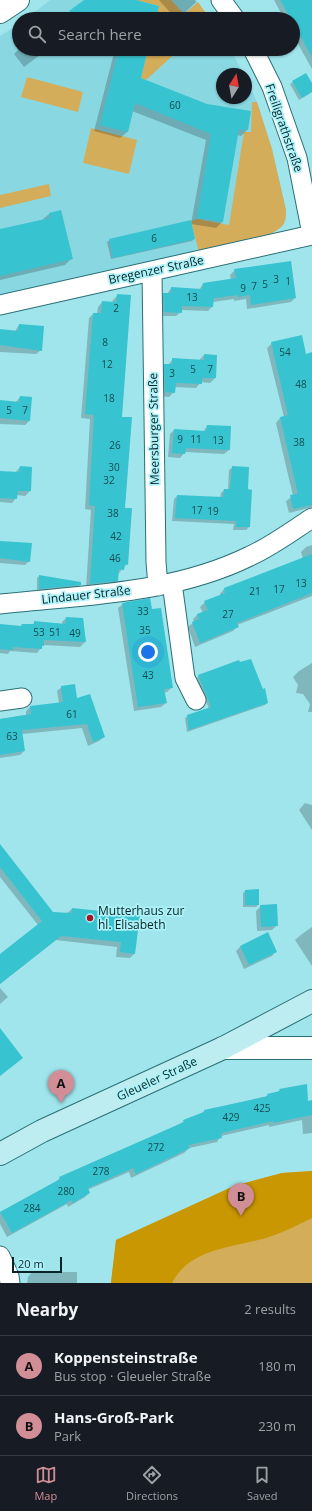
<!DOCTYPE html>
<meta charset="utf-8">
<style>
body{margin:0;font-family:"Open Sans",sans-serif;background:#20242c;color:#f1f3f6}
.compass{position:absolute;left:216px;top:68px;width:36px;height:36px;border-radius:50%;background:#171b24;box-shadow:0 1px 3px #0004;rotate:11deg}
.scale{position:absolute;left:12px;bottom:10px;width:50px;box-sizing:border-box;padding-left:4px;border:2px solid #072527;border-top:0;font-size:11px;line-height:14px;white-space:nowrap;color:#072527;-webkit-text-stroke:3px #adf2f9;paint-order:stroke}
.you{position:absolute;left:148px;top:652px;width:14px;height:14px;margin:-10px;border:3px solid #fff;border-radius:50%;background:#1a73e8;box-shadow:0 0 0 6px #1a73e833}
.badge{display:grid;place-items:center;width:26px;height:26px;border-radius:50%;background:#d18e96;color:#111;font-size:13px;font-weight:700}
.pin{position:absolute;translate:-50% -33px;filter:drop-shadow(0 1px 2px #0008)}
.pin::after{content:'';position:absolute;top:21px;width:14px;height:12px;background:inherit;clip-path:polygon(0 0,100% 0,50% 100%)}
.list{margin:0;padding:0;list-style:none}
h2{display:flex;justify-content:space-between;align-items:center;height:52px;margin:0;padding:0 16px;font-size:17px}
h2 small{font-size:13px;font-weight:400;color:#9ea1a6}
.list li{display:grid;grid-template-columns:26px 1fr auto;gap:12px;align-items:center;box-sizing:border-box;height:60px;padding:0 16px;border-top:1px solid #363941}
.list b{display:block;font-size:15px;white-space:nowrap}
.list p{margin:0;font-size:13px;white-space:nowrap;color:#9ea1a6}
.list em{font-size:13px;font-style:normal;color:#9ea1a6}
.icon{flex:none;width:22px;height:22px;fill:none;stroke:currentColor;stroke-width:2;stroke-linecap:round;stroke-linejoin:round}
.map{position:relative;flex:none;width:312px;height:1283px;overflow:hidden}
.search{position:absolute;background:#171b24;box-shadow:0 1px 3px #0004;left:12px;right:12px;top:12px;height:44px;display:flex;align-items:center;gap:10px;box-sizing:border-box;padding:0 14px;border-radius:22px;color:#9ea1a6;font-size:15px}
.sheet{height:172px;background:#171b24}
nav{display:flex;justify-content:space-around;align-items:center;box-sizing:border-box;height:56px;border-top:1px solid #363941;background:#171b24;font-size:11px;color:#9ea1a6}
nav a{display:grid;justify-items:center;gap:2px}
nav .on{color:#d18e96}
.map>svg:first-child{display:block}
.built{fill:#89d8e1}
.green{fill:#d4ad5a}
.forest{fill:#c99701}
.shadow{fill:#0003}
.building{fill:#38c3d0}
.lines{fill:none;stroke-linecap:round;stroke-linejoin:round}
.minor-casing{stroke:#2a7077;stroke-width:21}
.tertiary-casing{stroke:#2a7077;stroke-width:24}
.secondary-casing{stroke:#2a7077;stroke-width:24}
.minor{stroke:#fff;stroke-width:19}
.tertiary{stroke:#fff;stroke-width:22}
.secondary{stroke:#bdedf1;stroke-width:22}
.poi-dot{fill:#a91321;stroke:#adf2f9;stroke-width:1.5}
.labels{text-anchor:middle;stroke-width:3.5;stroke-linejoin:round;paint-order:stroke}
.number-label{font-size:10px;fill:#134c51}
.street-label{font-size:12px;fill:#072527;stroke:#adf2f9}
.poi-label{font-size:12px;fill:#072527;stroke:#adf2f9;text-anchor:start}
</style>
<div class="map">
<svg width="312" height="1283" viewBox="0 0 312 1283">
<rect width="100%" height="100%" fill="#a0e5ec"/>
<path class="built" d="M50,0H196L210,19H26Z
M19,24V49H230L244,74H222V98H246V78L257,102L272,149L286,210V219L283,226L268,236L0,297V36Z"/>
<path class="green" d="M136,0H171L184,14L198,2L210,19H156L159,6Z
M148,49H180L146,80L141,78Z
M27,77L83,92L78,112L21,97Z
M252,102H257L272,149L286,210C286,216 286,223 281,227C269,240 218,248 199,253L191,221L197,219L229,225L244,132H251Z
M91,128L137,140L129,174L83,163Z
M49,184L51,196L0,208V195Z
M312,1171V1283H111L116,1240L234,1186L282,1173Z"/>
<path class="forest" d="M312,1171V1218C299,1224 286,1231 272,1236C237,1248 191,1246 172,1283H111L116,1240L234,1186L282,1173Z"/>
<path class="shadow" d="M86,0H132L155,19H64L63,18L70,12Z
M159,0H195L196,2L178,19H176Z
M274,0H308L312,6V69L293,35V19H284Z
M19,49H48L24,67L14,54Z
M115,49H147L140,79L247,130L241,136L237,135L222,222L216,228L191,224L206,140L132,111L127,132L120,138L94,131Z
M306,74L312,85V92L299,100L290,84Z
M61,211L72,258L65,265L0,280V230L42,220L49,214Z
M194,239L192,241L111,259L107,242L110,240Z
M235,270L295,298L291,302L247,309L246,299L234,301V299L213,302L212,307L208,311L181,310V312L176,316H160L159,298L164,294H167L171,288L199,290L203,284L231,280L230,275Z
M117,296L124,509L127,564L118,574L117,581L113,585L86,588L91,510L85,509L90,419L81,418L89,318L93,314H97L98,307L102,302L112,303L113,300Z
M19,325L41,350L36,354L0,352V330L15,331Z
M272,343L312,356V507L289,513L286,501L293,496L276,423L280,418L284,417L267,348Z
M204,355L215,378L210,383L201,382L196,388L174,387V392L169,397L160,396V370L165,365H168L173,359L199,360Z
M20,397L30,420L25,425L0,424V401L15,403Z
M207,426L229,450L224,454L185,452L180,458L168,457L170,434L174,430L203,432Z
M20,467L30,491L25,496L17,495L16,498L12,503L0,502V472L15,473Z
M233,467L247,490L249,527L246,530H233L234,524L172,521L174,499L177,496L220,498L221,493L224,490H228L229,470Z
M0,542L29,561L25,565L0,563Z
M312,545V596L237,625V627L233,631L195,647L188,627L194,622L193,619L197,615L203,613L200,607L205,602L220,596V594L224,589L303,559L301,552L306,547Z
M39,576L80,585L78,587L37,591V578Z
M123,604L172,687L167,692L164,693L166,703L161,707L134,711L118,608Z
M66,618L83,619L85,642L80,647L43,645L37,653L10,651L8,654L0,653V625L20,627L22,625H32L35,622L62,624V622Z
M312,663V712H308L310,704L303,694L296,693L298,685L293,677L299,671Z
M199,675L267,703L265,705L187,732L185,718L188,716L209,709L197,678Z
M62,687L76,699L104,737L99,741L88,746L82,728L22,734L24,751L20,755L0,758V719L26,715V711L30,707L59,703L57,691Z
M305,803L312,805V830L299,810Z
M0,851L52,913H67L72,909L138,916L134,954L130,958L116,957L117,947L56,940L0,984V955L38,925L0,877Z
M245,891L258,905L256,907H243V893Z
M261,906L277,925L272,930L257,931L256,911Z
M312,927V966L295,940L302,934Z
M268,934L276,951L272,956L244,969L236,951L240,947Z
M0,988L8,997L0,1004Z
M280,1090L307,1102H312V1133L303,1134L302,1120L269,1127V1125L221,1136L217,1142L189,1148L184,1153L131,1178L129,1172L87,1190L89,1193L85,1197L68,1207L67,1204L7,1237L0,1224V1212L55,1183L60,1178L180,1124L184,1121L200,1115L204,1111L265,1097L268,1095L276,1093Z
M32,1272H77V1283H27L28,1277Z"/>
<path class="building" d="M84,0H136L159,6L156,19H107L97,16L93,19H75L69,11Z
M280,0H312V57L293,23V19H291Z
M119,49H148L141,78L207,104L251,111L248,130L239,129L223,222L197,218L211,134L135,103L128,132L100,125Z
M306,73L312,83V92L302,98L292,81Z
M61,210L73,259L0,276V229L50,218L49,213Z
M191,220L195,239L113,258L109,239Z
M291,261L296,298L251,305L250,295L238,297V295L214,298L213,307L182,306V313L164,312L163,293H171V287L202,289L203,283L236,278L234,269Z
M117,294L131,295L122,417H132L125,508H132L128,565L125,564L124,570L119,569L118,581L90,584L95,506L89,505L94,415L85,414L93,313H101L102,301L116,302Z
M19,324L44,326L42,351L0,345V329L18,331Z
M302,335L306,354L312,352V505L293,509L290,495L298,494L280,417L288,415L271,342Z
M204,354L217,355L216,378H202V384L176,383L175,393L165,392L164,364H172V358L204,360Z
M20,396L32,397L30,421L0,418V400L19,402Z
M207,425L231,426L230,450L186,448L185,454L172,453L174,429L206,431Z
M20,466L32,467L31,491H18L17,499L0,498V471L19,472Z
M232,466L249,467L248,489L252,490L250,527H236V521L175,518L177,495L223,497L224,489H230Z
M0,541L32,543L30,562L0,558Z
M312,554V593L237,623L239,627L200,643L192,622L199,619L197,614L208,610L204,601L225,593L224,588Z
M39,575L81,582V585L39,589Z
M150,598L152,609L161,608L173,688L164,689L167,703L138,707L122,603Z
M66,617L83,618L86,642L44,640V646H42V649L13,647V650L0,649V624L21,626L22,624H34V621L65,624Z
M251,659L263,689L265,688L268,703L189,730L187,715L211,707L198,675L239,660L240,662Z
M75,684L77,698L90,694L105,737L93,742L87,724L22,730L25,751L0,755V719L31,714L30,706L63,702L61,686Z
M0,844L53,912L71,913L72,908L140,915L135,954L120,952L121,942L61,936L0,984V954L42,921L0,867Z
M259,889V905H245V890Z
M277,904L278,926L261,927L260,905Z
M268,932L277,952L249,965L240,946Z
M0,1028L23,1058L0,1076Z
M307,1084L308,1101L312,1100V1115L273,1123V1121L221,1133L222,1138L188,1145L190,1148L136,1174L133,1168L88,1188L90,1193L73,1203L72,1200L12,1233L0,1212L60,1179L59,1177L184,1122L183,1120L204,1112V1110L268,1096L267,1094L280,1091L279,1089Z"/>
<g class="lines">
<g class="minor-casing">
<path id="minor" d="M221,0L235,19
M253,49L272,87L297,158L312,234
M152,272L156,562L158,586
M0,305C104,281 208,259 312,235
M172,583L185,678L196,700
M0,604C84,595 173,594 250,556C272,546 292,531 312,518
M0,701L22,698
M0,1256L9,1276L10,1283"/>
</g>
<g class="tertiary-casing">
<path id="tertiary" d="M0,12L18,0
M223,1048H312"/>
</g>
<g class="secondary-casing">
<path id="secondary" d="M0,1154L42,1131L223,1048L312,1001"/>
</g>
<use href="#minor" class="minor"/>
<use href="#tertiary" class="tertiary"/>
<use href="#secondary" class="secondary"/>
</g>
<circle class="poi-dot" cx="90" cy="918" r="4"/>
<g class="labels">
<g class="number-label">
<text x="175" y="109">60</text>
<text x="154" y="242">6</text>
<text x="276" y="283">3</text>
<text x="288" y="285">1</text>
<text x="265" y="288">5</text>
<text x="254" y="290">7</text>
<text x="243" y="292">9</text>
<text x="192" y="301">13</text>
<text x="116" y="312">2</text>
<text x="105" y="346">8</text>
<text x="285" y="356">54</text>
<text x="107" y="368">12</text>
<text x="193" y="373">5</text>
<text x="210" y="373">7</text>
<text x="172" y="377">3</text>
<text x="301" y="388">48</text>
<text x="109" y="402">18</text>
<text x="9" y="414">5</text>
<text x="25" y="414">7</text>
<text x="180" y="443">9</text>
<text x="196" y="443">11</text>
<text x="218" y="444">13</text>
<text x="299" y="446">38</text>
<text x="115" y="449">26</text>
<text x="114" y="471">30</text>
<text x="109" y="484">32</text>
<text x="197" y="514">17</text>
<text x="213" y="515">19</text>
<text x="113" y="517">38</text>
<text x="116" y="540">42</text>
<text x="115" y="562">46</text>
<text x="301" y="587">13</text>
<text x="279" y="593">17</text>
<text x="255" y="595">21</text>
<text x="143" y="615">33</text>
<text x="228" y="618">27</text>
<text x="145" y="634">35</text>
<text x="39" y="636">53</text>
<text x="55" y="636">51</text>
<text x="75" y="637">49</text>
<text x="148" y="679">43</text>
<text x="72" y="718">61</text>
<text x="12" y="740">63</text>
<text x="262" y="1112">425</text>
<text x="231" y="1121">429</text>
<text x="156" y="1151">272</text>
<text x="101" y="1175">278</text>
<text x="66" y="1195">280</text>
<text x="32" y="1212">284</text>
</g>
<g class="street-label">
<text transform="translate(284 128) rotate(71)" y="4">Freiligrathstraße</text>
<text transform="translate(156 270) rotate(-12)" y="4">Bregenzer Straße</text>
<text transform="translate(154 429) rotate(-91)" y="4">Meersburger Straße</text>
<text transform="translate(86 595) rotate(-6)" y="4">Lindauer Straße</text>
<text transform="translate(157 1079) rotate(-25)" y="4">Gleueler Straße</text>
</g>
<g class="poi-label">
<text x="98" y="915">Mutterhaus zur<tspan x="98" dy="14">hl. Elisabeth</tspan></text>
</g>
</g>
</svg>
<svg class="compass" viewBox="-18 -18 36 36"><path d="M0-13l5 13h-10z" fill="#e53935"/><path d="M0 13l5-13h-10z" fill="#9ea1a6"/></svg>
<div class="scale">20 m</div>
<div class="you"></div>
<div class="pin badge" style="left:61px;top:1103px">A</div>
<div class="pin badge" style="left:241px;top:1216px">B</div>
<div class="search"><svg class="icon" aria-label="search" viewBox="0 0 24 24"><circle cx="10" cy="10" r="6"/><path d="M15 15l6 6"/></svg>Search here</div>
</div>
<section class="sheet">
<h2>Nearby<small>2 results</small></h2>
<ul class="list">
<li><span class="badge">A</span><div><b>Koppensteinstraße</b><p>Bus stop · Gleueler Straße</p></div><em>180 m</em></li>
<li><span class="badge">B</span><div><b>Hans-Groß-Park</b><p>Park</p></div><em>230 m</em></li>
</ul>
</section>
<nav>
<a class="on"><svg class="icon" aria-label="map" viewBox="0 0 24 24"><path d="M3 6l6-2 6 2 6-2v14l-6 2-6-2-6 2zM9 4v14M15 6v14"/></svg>Map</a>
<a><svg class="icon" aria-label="directions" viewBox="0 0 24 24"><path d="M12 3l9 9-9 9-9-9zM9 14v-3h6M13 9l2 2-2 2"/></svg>Directions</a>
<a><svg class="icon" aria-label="saved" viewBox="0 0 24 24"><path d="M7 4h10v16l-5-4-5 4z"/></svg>Saved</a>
</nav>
